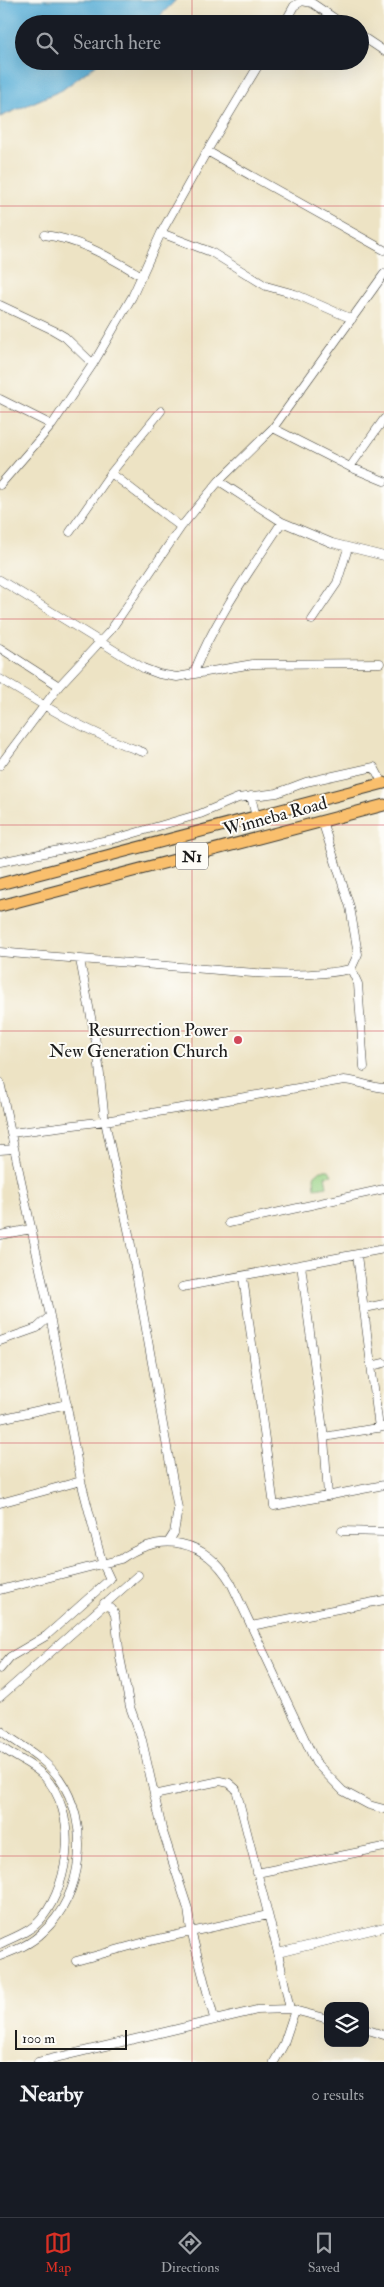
<!DOCTYPE html>
<style>
body{margin:0;font-family:"IM FELL Double Pica",serif;background:#20242c;color:#f1f3f6}
.controls{position:absolute;right:15px;bottom:15px;display:grid;overflow:hidden;border-radius:10px;box-shadow:0 5px 20px #0002}
.controls button{width:45px;height:45px;display:grid;place-items:center;padding:0;border:0;border-bottom:1px solid #363941;background:#171b24;color:#f1f3f6;font:25px sans-serif}
.scale{position:absolute;left:15px;bottom:12px;width:112px;box-sizing:border-box;padding-left:5px;border:2px solid #1c1c1c;border-top:0;font-size:14px;line-height:18px;white-space:nowrap;color:#1c1c1c;-webkit-text-stroke:4px #fdfcf7;paint-order:stroke}
.list{margin:0;padding:0;list-style:none}
h2{display:flex;justify-content:space-between;align-items:center;height:65px;margin:0;padding:0 20px;font-size:21px}
h2 small{font-size:16px;font-weight:400;color:#9ea1a6}
.icon{flex:none;width:28px;height:28px;fill:none;stroke:currentColor;stroke-width:2;stroke-linecap:round;stroke-linejoin:round}
.map{position:relative;flex:none;width:384px;height:2062px;overflow:hidden}
.search{position:absolute;background:#171b24;box-shadow:0 5px 20px #0002;left:15px;right:15px;top:15px;height:55px;display:flex;align-items:center;gap:12px;box-sizing:border-box;padding:0 18px;border-radius:28px;color:#9ea1a6;font-size:19px}
.sheet{height:155px;background:#171b24}
nav{display:flex;justify-content:space-around;align-items:center;box-sizing:border-box;height:70px;border-top:1px solid #363941;background:#171b24;font-size:14px;color:#9ea1a6}
nav a{display:grid;justify-items:center;gap:2px}
nav .on{color:#d93025}
.map>svg:first-child{display:block}
.green{fill:#98d285;stroke:#5a7750}
.water{fill:#5cb0d8;stroke:#3c667a}
.lines{fill:none;stroke-linecap:round;stroke-linejoin:round}
.minor-casing{stroke:#3b3a35;stroke-width:9}
.highway-casing{stroke:#3b3a35;stroke-width:13}
.minor{stroke:#fff;stroke-width:8}
.highway{stroke:#f9bf6d;stroke-width:11}
.grid{fill:none;stroke:#d1495b;stroke-width:1;stroke-opacity:0.55}
.poi-dot{fill:#d1495b;stroke:#fdfcf7;stroke-width:2}
.labels{text-anchor:middle;stroke-width:4;stroke-linejoin:round;paint-order:stroke}
.shield{fill:#fdfcf7;stroke:#605f5e;stroke-width:1}
.shield-label{font-size:16px;font-weight:bold;fill:#1c1c1c}
.street-label{font-size:18px;fill:#1c1c1c;stroke:#fdfcf7}
.poi-label{font-size:18px;fill:#1c1c1c;stroke:#fdfcf7;text-anchor:end}
</style>
<div class="map">
<svg width="384" height="2062" viewBox="0 0 384 2062">
<rect width="100%" height="100%" fill="#fdfcf7"/>
<filter id="ink" filterUnits="userSpaceOnUse"><feTurbulence type="fractalNoise" baseFrequency=".02" numOctaves="2"/><feDisplacementMap in="SourceGraphic" scale="10" xChannelSelector="R" yChannelSelector="G"/><feConvolveMatrix kernelMatrix="1 2 1 2 8 2 1 2 1" color-interpolation-filters="sRGB"/></filter>
<filter id="wash" filterUnits="userSpaceOnUse"><feTurbulence type="fractalNoise" baseFrequency=".0096" numOctaves="4" result="noise"/><feDisplacementMap in="SourceGraphic" scale="20" xChannelSelector="R" yChannelSelector="G"/><feGaussianBlur stdDeviation="1.12" result="paint"/><feColorMatrix in="noise" values="0 0 0 0 0 0 0 0 0 0 0 0 0 0 0 0 0 1.4 0 .05"/><feComposite in="paint" operator="in"/></filter>
<g filter="url(#wash)">
<rect width="100%" height="100%" fill="#ede3c4"/>
<path class="green" d="M321,1170H329L332,1175L325,1176L327,1186L315,1188L314,1176Z"/>
<path class="water" d="M0,0H176L152,24H24V61H101L62,90L0,117Z"/>
</g>
<g filter="url(#ink)">
<g class="lines">
<g class="minor-casing">
<path id="minor" d="M284,24L294,6L302,1L312,3L343,24
M360,35L384,51
M261,61L207,151L384,250
M161,233L211,252L266,286L295,294L352,319
M45,235C82,240 110,258 142,276
M0,305L53,330L65,337L93,364
M0,399L52,425
M273,428L350,467L384,481
M350,467L384,419
M111,473L161,411
M219,481L282,522L332,543L384,556
M0,485L52,425L93,364L132,297L161,233L207,151
M70,532L111,473L181,527
M0,580L143,668L159,674L177,677L253,664L380,663
M312,620L337,583L348,548
M0,648L59,686
M194,672C216,617 250,571 282,522
M0,679C46,707 92,735 143,752
M0,765L59,686L110,631L181,527L219,481L273,428L384,274
M251,796L256,817
M0,862L118,838L200,814L238,798L277,793L306,782L374,767L383,784
M0,952C65,958 130,963 194,968C246,972 300,980 351,969L358,954L350,907L322,821
M80,960L97,1048L105,1121L129,1234L178,1509L174,1533L169,1541
M351,969L358,984L364,1067
M0,1082L50,1316L81,1481L102,1562L110,1579L46,1636L10,1657L0,1669
M11,1133L105,1121L344,1080C358,1081 370,1087 384,1088
M0,1150L14,1149
M229,1223L384,1189
M0,1235L31,1229
M357,1255L379,1428
M301,1265L324,1437L328,1496
M243,1277L274,1506L384,1485
M182,1287L384,1249
M365,1308L384,1304
M0,1341L37,1328L50,1316
M371,1366L384,1363
M0,1419L67,1404
M324,1437L383,1427
M0,1503L81,1481
M342,1531L384,1532
M0,1590L121,1559C162,1531 205,1539 231,1583L316,1763L343,1791L369,1805L384,1809
M104,1603L112,1609L115,1615L120,1657L130,1707L142,1740L162,1829L188,1909L191,1931L214,2018
M251,1626L384,1600
M0,1697L138,1575
M0,1730C20,1746 43,1756 59,1778C91,1823 84,1895 43,1932C31,1944 16,1950 0,1956
M0,1746C13,1757 32,1763 44,1776C78,1812 71,1881 42,1918C32,1931 14,1937 0,1944
M154,1795L220,1781L229,1783L236,1789L278,1953L290,2009
M257,1873L384,1847
M278,1953L384,1927
M76,1961L145,1942L268,1915
M365,2029L384,2035
M38,2062L257,2010L290,2009L328,2019
M274,2062L283,2046L295,2010"/>
</g>
<g class="highway-casing">
<path id="highway" d="M0,884L384,783
M0,906L384,805"/>
</g>
<use href="#minor" class="minor"/>
<use href="#highway" class="highway"/>
</g>
</g>
<path class="grid" d="M192,0V24M192,61V2062M0,206H384M0,412H384M0,619H384M0,825H384M0,1031H384M0,1237H384M0,1443H384M0,1650H384M0,1856H384"/>
<circle class="poi-dot" cx="238" cy="1040" r="5"/>
<g class="labels">
<rect class="shield" x="176" y="842.5" width="32" height="27" rx="4"/>
<g class="shield-label">
<text x="192" y="862">N1</text>
</g>
<g class="street-label">
<text transform="translate(275 816) rotate(-15)" y="6">Winneba Road</text>
</g>
<g class="poi-label">
<text x="228" y="1036">Resurrection Power<tspan x="228" dy="21">New Generation Church</tspan></text>
</g>
</g>
</svg>
<div class="controls">
<button><svg class="icon" aria-label="layers" viewBox="0 0 24 24"><path d="M12 4l9 5-9 5-9-5zM3 14l9 5 9-5"/></svg></button>
</div>
<div class="scale">100 m</div>
<div class="search"><svg class="icon" aria-label="search" viewBox="0 0 24 24"><circle cx="10" cy="10" r="6"/><path d="M15 15l6 6"/></svg>Search here</div>
</div>
<section class="sheet">
<h2>Nearby<small>0 results</small></h2>
<ul class="list">
</ul>
</section>
<nav>
<a class="on"><svg class="icon" aria-label="map" viewBox="0 0 24 24"><path d="M3 6l6-2 6 2 6-2v14l-6 2-6-2-6 2zM9 4v14M15 6v14"/></svg>Map</a>
<a><svg class="icon" aria-label="directions" viewBox="0 0 24 24"><path d="M12 3l9 9-9 9-9-9zM9 14v-3h6M13 9l2 2-2 2"/></svg>Directions</a>
<a><svg class="icon" aria-label="saved" viewBox="0 0 24 24"><path d="M7 4h10v16l-5-4-5 4z"/></svg>Saved</a>
</nav>
